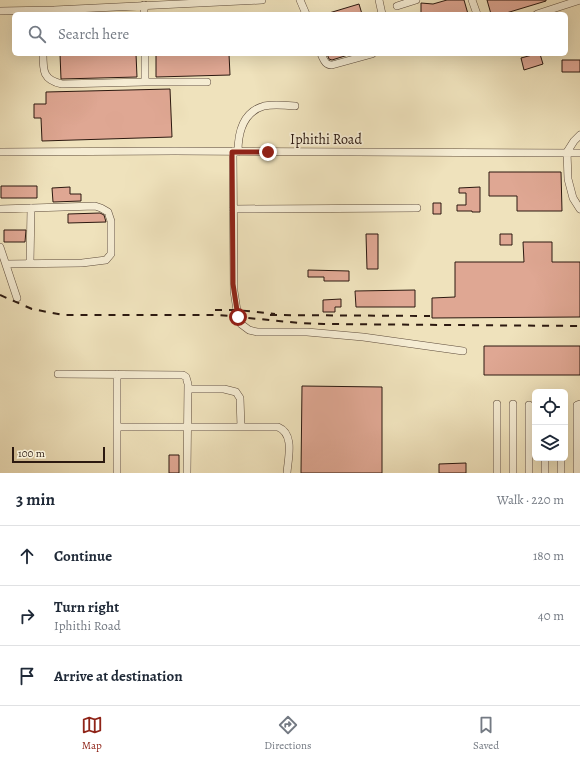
<!DOCTYPE html>
<meta charset="utf-8">
<style>
body{margin:0;font-family:Alegreya,serif;background:#f2f2f3;color:#1f2937}
.controls{position:absolute;right:12px;bottom:12px;display:grid;overflow:hidden;border-radius:6px;box-shadow:0 4px 16px #0002}
.controls button{width:36px;height:36px;display:grid;place-items:center;padding:0;border:0;border-bottom:1px solid #e0e1e3;background:#fff;color:#1f2937;font:20px sans-serif}
.scale{position:absolute;left:12px;bottom:10px;width:93px;box-sizing:border-box;padding-left:4px;border:2px solid #2c1910;border-top:0;font-size:11px;line-height:14px;white-space:nowrap;color:#2c1910;-webkit-text-stroke:3px #f5ecd3;paint-order:stroke}
.stop{position:absolute;width:12px;height:12px;margin:-9px;border:3px solid #8f2418;border-radius:50%;background:#fff}
.stop.end{background:#8f2418;border-color:#fff;box-shadow:0 1px 4px #0008}
.list{margin:0;padding:0;list-style:none}
h2{display:flex;justify-content:space-between;align-items:center;height:52px;margin:0;padding:0 16px;font-size:17px}
h2 small{font-size:13px;font-weight:400;color:#747a83}
.list li{display:grid;grid-template-columns:26px 1fr auto;gap:12px;align-items:center;box-sizing:border-box;height:60px;padding:0 16px;border-top:1px solid #e0e1e3}
.list b{display:block;font-size:15px;white-space:nowrap}
.list p{margin:0;font-size:13px;white-space:nowrap;color:#747a83}
.list em{font-size:13px;font-style:normal;color:#747a83}
.icon{flex:none;width:22px;height:22px;fill:none;stroke:currentColor;stroke-width:2;stroke-linecap:round;stroke-linejoin:round}
.map{position:relative;flex:none;width:580px;height:473px;overflow:hidden}
.search{position:absolute;background:#fff;box-shadow:0 4px 16px #0002;left:12px;right:12px;top:12px;height:44px;display:flex;align-items:center;gap:10px;box-sizing:border-box;padding:0 14px;border-radius:6px;color:#747a83;font-size:15px}
.sheet{height:232px;background:#fff}
nav{display:flex;justify-content:space-around;align-items:center;box-sizing:border-box;height:56px;border-top:1px solid #e0e1e3;background:#fff;font-size:11px;color:#747a83}
nav a{display:grid;justify-items:center;gap:2px}
nav .on{color:#8f2418}
.map>svg:first-child{display:block}
.building{fill:#dfa793;stroke:#2c1910}
.lines{fill:none;stroke-linecap:round;stroke-linejoin:round}
.minor-casing{stroke:#5d4b3b;stroke-width:8}
.minor{stroke:#f5ecd3;stroke-width:7}
.rail{stroke:#2c1910;stroke-width:2;stroke-dasharray:7 7;stroke-linecap:butt}
.route{stroke:#8f2418;stroke-width:5}
.labels{text-anchor:middle;stroke-width:3.5;stroke-linejoin:round;paint-order:stroke}
.street-label{font-size:14px;fill:#2c1910;stroke:#f5ecd3}
</style>
<div class="map">
<svg width="580" height="473" viewBox="0 0 580 473">
<rect width="100%" height="100%" fill="#efe2bc"/>
<filter id="stains"><feTurbulence type="fractalNoise" baseFrequency=".005" numOctaves="4"/><feColorMatrix values="0 0 0 0 .2 0 0 0 0 .09 0 0 0 0 .02 0 0 0 .5 -.17"/></filter>
<radialGradient id="worn" r=".72"><stop offset=".6" stop-color="#630" stop-opacity="0"/><stop offset="1" stop-color="#630" stop-opacity=".3"/></radialGradient>
<path class="building" d="M447,0H464L468,14H421V3L433,4Z
M487,0H546V1L503,14H491Z
M359,4L362,14H329V13Z
M60,54H136L137,77L61,79Z
M156,54H229L230,75L156,77Z
M327,54H348V55L332,60L329,59Z
M536,54H540L543,64L524,70L521,58Z
M562,60H580V72H562Z
M170,89L172,137L42,141L41,118H34V104H46V92Z
M489,172H561L562,211H517V196H489Z
M1,186H37V198H1Z
M70,187V194H81V201L53,202L52,188Z
M480,187V212H472V211H457V205H466V193H459V188Z
M433,203H441V214H433Z
M68,214L100,213L104,215L106,222L68,223Z
M4,230H26L25,242H4Z
M366,234H378V269H367Z
M500,234H512V245H500Z
M523,242H552V262H580V317L432,318V298L455,297V262H524Z
M308,270L349,271V281H324V277H308Z
M415,290V307H356L355,291Z
M341,299V307H335V312H323V300Z
M484,346H580V375H484Z
M302,386L382,387V473H301Z
M169,455H179V473H169Z
M466,463V473H439V464Z"/>
<g class="lines">
<g class="minor-casing">
<path id="minor" d="M300,0L306,14
M379,0L382,14
M472,0L477,14
M144,5V14
M397,6L416,0
M0,11L54,10L262,0
M537,14L580,0
M43,54C43,71 43,80 62,84L145,82H207
M145,54V82
M321,54C324,60 325,65 332,65L372,54
M580,135L574,141L567,152L568,179L573,198L580,209
M233,151L234,291L238,317L241,324L249,330L257,332H307L363,337L463,351
M0,152L175,151L580,153
M238,152C238,133 243,112 264,106C273,104 285,105 295,106
M0,209L95,206L101,208L108,212L111,221V254L106,260L82,263L6,264
M233,209L417,208
M0,247L17,298
M30,263L31,208
M58,374L183,375L186,377L188,384L187,473
M117,374V427
M188,389H224L236,392L240,398L241,427
M497,404V473
M529,405V473
M561,458V473
M117,473V427H278C295,434 288,458 287,473
M513,473V404
M545,473V458
M577,473V405L580,404"/>
</g>
<use href="#minor" class="minor"/>
<path class="rail" d="M0,295L32,309L63,315H219L299,323L324,324L580,326
M215,310H237L275,314
M270,315L430,316"/>
</g>
<g class="lines">
<path class="route" d="M238,317L233,284L232,152H268"/>
</g>
<g class="labels">
<g class="street-label">
<text x="326" y="144">Iphithi Road</text>
</g>
</g>
<rect width="100%" height="100%" filter="url(#stains)"/>
<rect width="100%" height="100%" fill="url(#worn)"/>
</svg>
<div class="controls">
<button><svg class="icon" aria-label="locate" viewBox="0 0 24 24"><circle cx="12" cy="12" r="6"/><path d="M12 2v4M12 18v4M2 12h4M18 12h4"/></svg></button>
<button><svg class="icon" aria-label="layers" viewBox="0 0 24 24"><path d="M12 4l9 5-9 5-9-5zM3 14l9 5 9-5"/></svg></button>
</div>
<div class="scale">100 m</div>
<div class="stop" style="left:238px;top:317px"></div>
<div class="stop end" style="left:268px;top:152px"></div>
<div class="search"><svg class="icon" aria-label="search" viewBox="0 0 24 24"><circle cx="10" cy="10" r="6"/><path d="M15 15l6 6"/></svg>Search here</div>
</div>
<section class="sheet">
<h2>3 min<small>Walk · 220 m</small></h2>
<ul class="list">
<li><svg class="icon" aria-label="ahead" viewBox="0 0 24 24"><path d="M12 20V5M6 11l6-6 6 6"/></svg><div><b>Continue</b></div><em>180 m</em></li>
<li><svg class="icon" aria-label="right" viewBox="0 0 24 24"><path d="M7 20v-9h11M14 6l5 5-5 5"/></svg><div><b>Turn right</b><p>Iphithi Road</p></div><em>40 m</em></li>
<li><svg class="icon" aria-label="arrive" viewBox="0 0 24 24"><path d="M6 21V4h12l-3 4 3 4H6"/></svg><div><b>Arrive at destination</b></div></li>
</ul>
</section>
<nav>
<a class="on"><svg class="icon" aria-label="map" viewBox="0 0 24 24"><path d="M3 6l6-2 6 2 6-2v14l-6 2-6-2-6 2zM9 4v14M15 6v14"/></svg>Map</a>
<a><svg class="icon" aria-label="directions" viewBox="0 0 24 24"><path d="M12 3l9 9-9 9-9-9zM9 14v-3h6M13 9l2 2-2 2"/></svg>Directions</a>
<a><svg class="icon" aria-label="saved" viewBox="0 0 24 24"><path d="M7 4h10v16l-5-4-5 4z"/></svg>Saved</a>
</nav>
